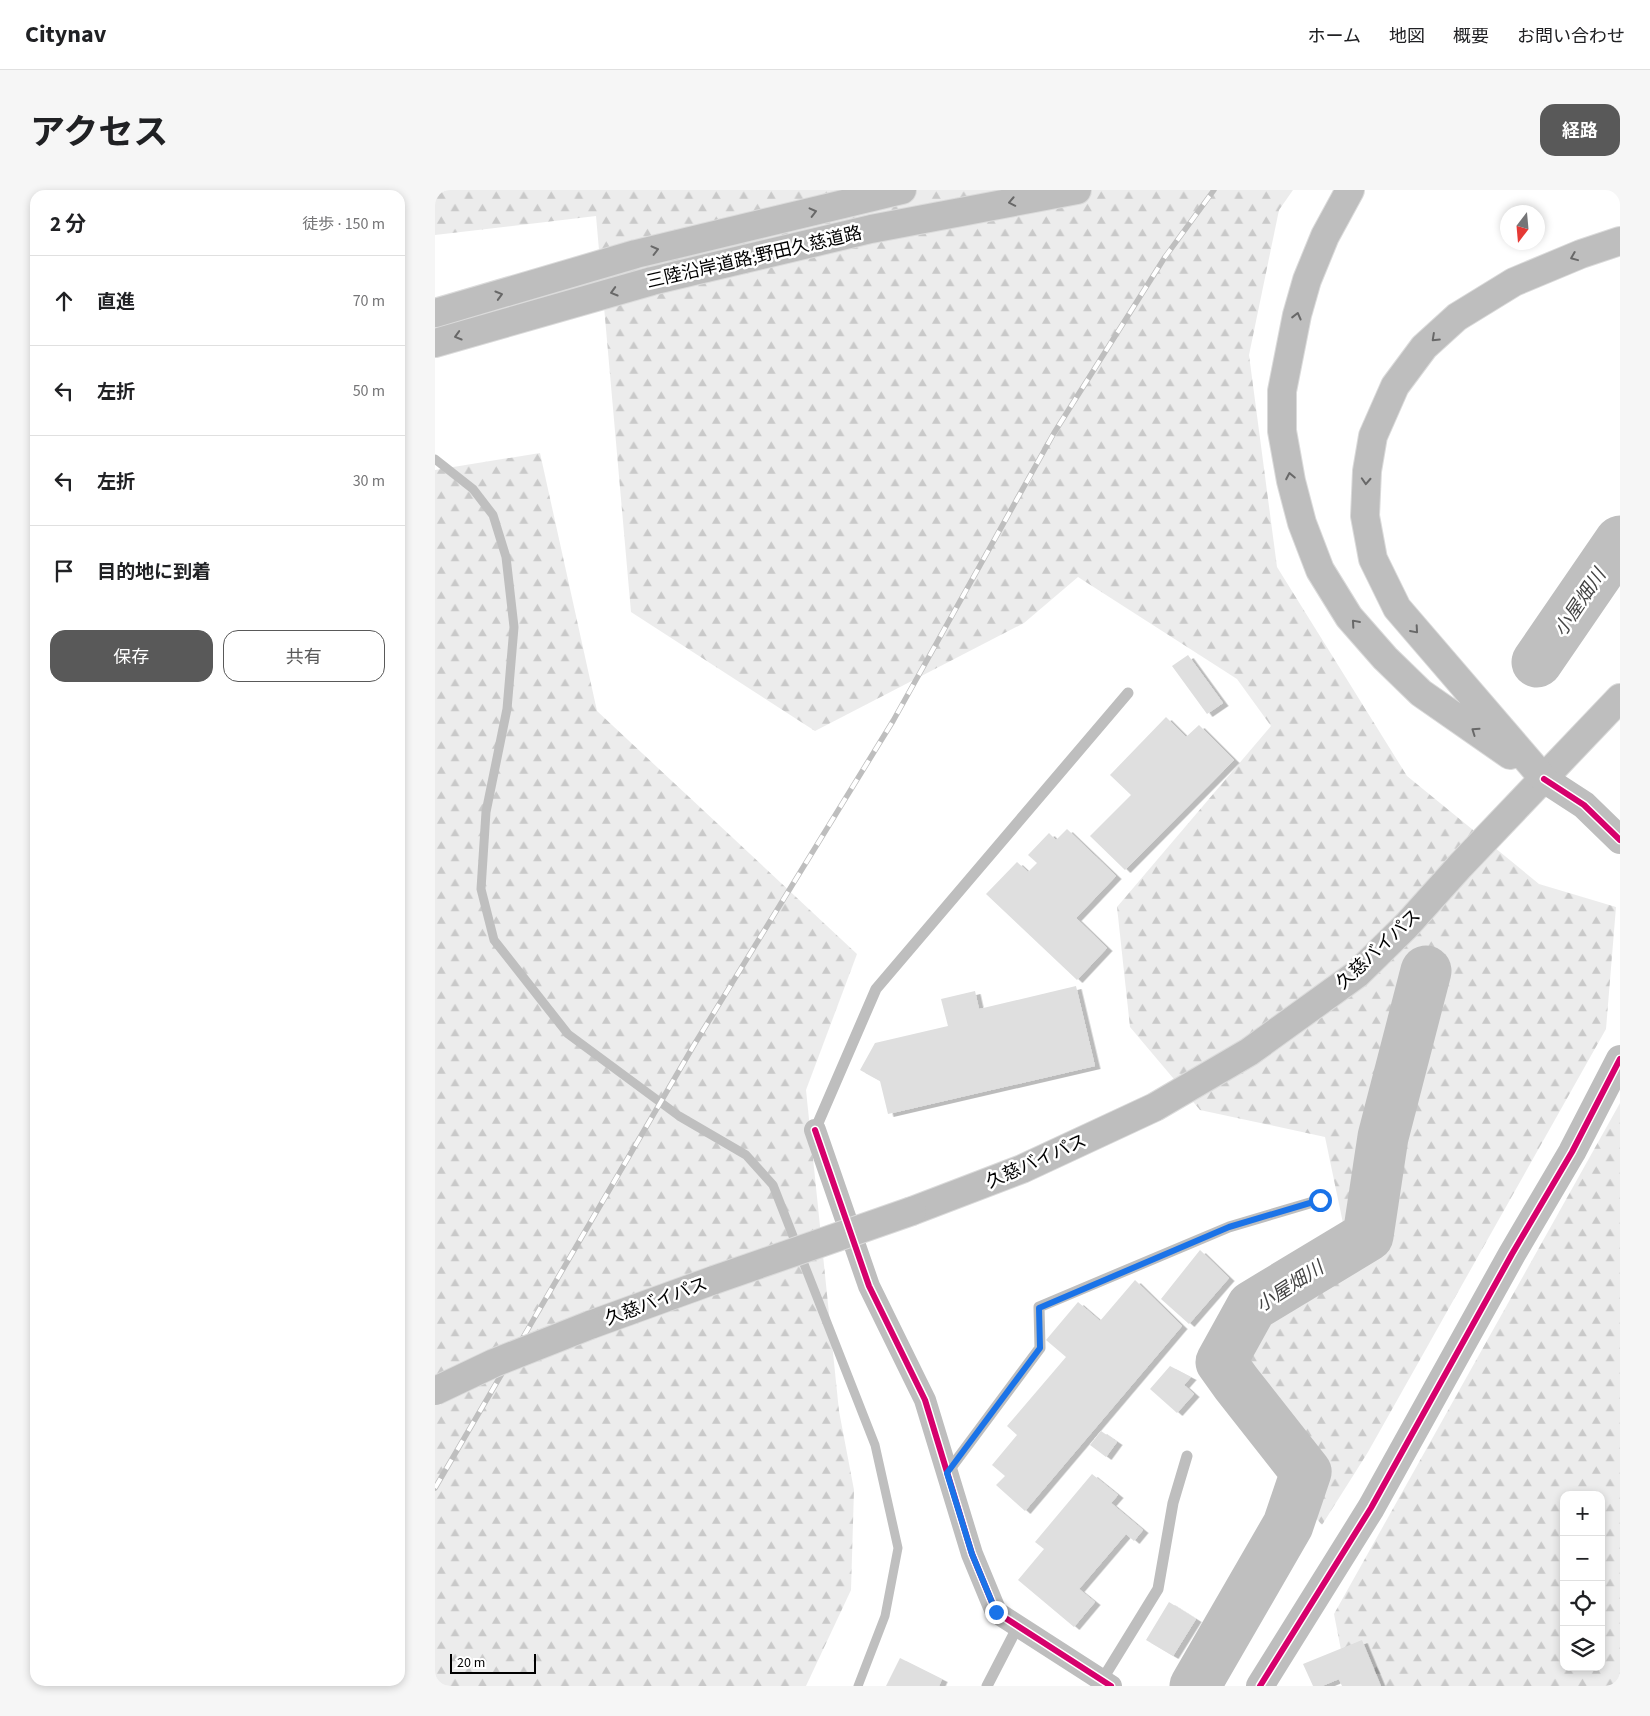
<!DOCTYPE html>
<html lang="ja">
<meta charset="utf-8">
<style>
body{margin:0;font-family:"Source Sans 3","Noto Sans JP",sans-serif;background:#f6f6f6;color:#202124}
.controls{position:absolute;right:15px;bottom:15px;display:grid;overflow:hidden;border-radius:10px;box-shadow:0 2px 8px #0003}
.controls button{width:45px;height:45px;display:grid;place-items:center;padding:0;border:0;border-bottom:1px solid #e0e0e0;background:#fff;color:#202124;font:25px sans-serif}
.compass{position:absolute;left:1065px;top:15px;width:45px;height:45px;border-radius:50%;background:#fff;box-shadow:0 2px 8px #0003;rotate:196deg}
.scale{position:absolute;left:15px;bottom:12px;width:86px;box-sizing:border-box;padding-left:5px;border:2px solid #000;border-top:0;font-size:14px;line-height:18px;white-space:nowrap;color:#000;-webkit-text-stroke:4px #fff;paint-order:stroke}
.stop{position:absolute;width:15px;height:15px;margin:-11px;border:4px solid #1a73e8;border-radius:50%;background:#fff}
.stop.end{background:#1a73e8;border-color:#fff;box-shadow:0 1px 5px #0008}
.list{margin:0;padding:0;list-style:none}
h2{display:flex;justify-content:space-between;align-items:center;height:65px;margin:0;padding:0 20px;font-size:21px}
h2 small{font-size:16px;font-weight:400;color:#757577}
.list li{display:grid;grid-template-columns:32px 1fr auto;gap:15px;align-items:center;box-sizing:border-box;height:90px;padding:0 20px;border-top:1px solid #e0e0e0}
.list b{display:block;font-size:19px;white-space:nowrap}
.list em{font-size:16px;font-style:normal;color:#757577}
.actions{display:flex;gap:10px;padding:15px 20px}
.actions a{flex:1;padding:11px 0;border:1px solid #595959;border-radius:15px;text-align:center;font-size:18px;color:#595959}
.actions .main{background:#595959;color:#fff}
.icon{flex:none;width:28px;height:28px;fill:none;stroke:currentColor;stroke-width:2;stroke-linecap:round;stroke-linejoin:round}
.map{position:relative;flex:none;width:1185px;height:1496px;overflow:hidden;border-radius:15px}
header{display:flex;align-items:center;gap:30px;box-sizing:border-box;height:70px;padding:0 25px;background:#fff;border-bottom:1px solid #e0e0e0}
header strong{font-size:24px}
nav{display:flex;gap:28px;margin-inline-start:auto;font-size:18px}
.intro{display:flex;align-items:center;justify-content:space-between;box-sizing:border-box;height:120px;padding:0 30px}
h1{margin:0;font-size:35px}
.button{padding:12px 22px;border-radius:15px;background:#595959;color:#fff;font-size:18px;font-weight:700}
main{display:flex;gap:30px;padding:0 30px}
aside{flex:1;background:#fff;border-radius:15px;box-shadow:0 2px 8px #0003}
.map>svg:first-child{display:block}
.forest{fill:url(#forest-firs);fill-rule:evenodd}
.lines{fill:none;stroke-linecap:round;stroke-linejoin:round}
.stream{stroke:#bfbfbf;stroke-width:9}
.river{stroke:#bfbfbf;stroke-width:51}
.building{fill:#dfdfdf;filter:url(#shadow)}
.trunk-casing{stroke:#dbdbdb;stroke-width:30}
.motorway-casing{stroke:#dbdbdb;stroke-width:30}
.service{stroke:#bebebe;stroke-width:11}
.minor{stroke:#bebebe;stroke-width:22}
.tertiary{stroke:#bebebe;stroke-width:28}
.trunk{stroke:#bebebe;stroke-width:28}
.motorway{stroke:#bebebe;stroke-width:28}
.rail-casing{stroke:#bebebe;stroke-width:5.5}
.rail{stroke:#fff;stroke-width:4;stroke-dasharray:11;stroke-linecap:butt}
.trunk-bridge-casing{stroke:#dbdbdb;stroke-width:30;stroke-linecap:butt}
.trunk-bridge{stroke:#bebebe;stroke-width:28}
.cycleway-casing{stroke:#fff;stroke-width:9}
.cycleway{stroke:#d6006c;stroke-width:6}
.oneway{stroke:#686868}
.route{stroke:#1a73e8;stroke-width:6}
.labels{text-anchor:middle;stroke-width:5;stroke-linejoin:round;paint-order:stroke}
.street-label{font-size:18px;fill:#000;stroke:#fff}
.water-label{font-size:19px;font-style:italic;fill:#444;stroke:#fff}
</style>
<header>
<strong>Citynav</strong>
<nav><a>ホーム</a><a>地図</a><a>概要</a><a>お問い合わせ</a></nav>
</header>
<div class="intro"><h1>アクセス</h1><a class="button">経路</a></div>
<main>
<aside>
<h2>2 分<small>徒歩 · 150 m</small></h2>
<ul class="list">
<li><svg class="icon" aria-label="ahead" viewBox="0 0 24 24"><path d="M12 20V5M6 11l6-6 6 6"/></svg><div><b>直進</b></div><em>70 m</em></li>
<li><svg class="icon" aria-label="left" viewBox="0 0 24 24"><path d="M17 20v-9H6M10 6l-5 5 5 5"/></svg><div><b>左折</b></div><em>50 m</em></li>
<li><svg class="icon" aria-label="left" viewBox="0 0 24 24"><path d="M17 20v-9H6M10 6l-5 5 5 5"/></svg><div><b>左折</b></div><em>30 m</em></li>
<li><svg class="icon" aria-label="arrive" viewBox="0 0 24 24"><path d="M6 21V4h12l-3 4 3 4H6"/></svg><div><b>目的地に到着</b></div></li>
</ul>
<div class="actions"><a class="main">保存</a><a>共有</a></div>
</aside>
<div class="map">
<svg width="1185" height="1496" viewBox="0 0 1185 1496">
<defs>
<pattern id="forest-firs" width="22" height="20" patternUnits="userSpaceOnUse" patternTransform="scale(1.25)"><rect width="22" height="20" fill="#ececec"/><path d="M5 1l3.5 6h-7zM16 11l3.5 6h-7z" fill="#c9c9c9"/></pattern>
<filter id="shadow"><feDropShadow dx="5.5" dy="3" stdDeviation="0" flood-color="#0004"/></filter>
</defs>
<rect width="100%" height="100%" fill="#fff"/>
<path class="forest" d="M0,0H858L844,20L814,165L842,377L972,586L1104,694L1181,717L1171,839L933,1262L887,1335L850,1292L765,1167L909,1038L890,947L765,920L695,837L682,717L836,536L802,489L643,387L589,433L380,541L196,422L161,26L0,45Z
M105,263L162,521L422,764L371,900L404,1221L419,1300L416,1400L371,1496H0V280Z
M1185,913V1496H913L899,1424ZM1129,1305H1166V1477H1129Z"/>
<g class="lines">
<path class="stream" d="M0,269L38,299L58,325L71,367L79,437L72,519L51,622L46,699L59,750L133,844L244,926L311,965L338,995L440,1255L463,1358L450,1426L423,1496"/>
<path class="river" d="M1102,472L1185,351
M760,1496L853,1335L871,1282L801,1193L786,1172L817,1116L933,1046L948,947L991,781"/>
</g>
<path class="building" d="M753,465L788,513L772,524L737,476Z
M731,527L751,547L764,535L799,570L690,680L655,646L696,605L675,585Z
M632,639L681,686L641,728L672,758L642,790L551,704L582,672L593,682L602,673L593,665L614,643L621,650Z
M641,796L660,876L453,924L445,891L425,880L440,853L513,836L506,809L540,801L544,819Z
M765,1060L794,1088L754,1134L726,1109Z
M700,1090L747,1136L590,1321L561,1295L570,1286L557,1275L582,1245L572,1236L631,1167L611,1150L643,1112L665,1131Z
M735,1176L756,1187L749,1195L759,1204L742,1223L715,1199Z
M666,1241L682,1252L671,1267L655,1255Z
M657,1284L683,1305L676,1313L708,1340L699,1351L691,1344L644,1399L660,1412L639,1437L583,1390L609,1359L600,1352Z
M734,1412L761,1429L738,1466L711,1450Z
M927,1450L946,1496H907L904,1489L887,1496H878L868,1474Z
M465,1468L507,1489L504,1496H451Z"/>
<g class="lines">
<g class="trunk-casing">
<path id="trunk" d="M477,1021L587,979L720,917L814,862L922,784L972,735L1025,676L1185,508
M155,1135L279,1090"/>
</g>
<g class="motorway-casing">
<path id="motorway" d="M915,0L890,46L872,90L862,125L847,201V241L856,291L867,333L885,380L914,427L950,468L986,503L1075,565
M0,123L201,64L467,0
M0,153L217,91L436,39L642,0
M1109,589L962,418L938,369L930,326L932,281L938,246L960,196L989,157L1022,127L1079,92L1146,64L1185,51"/>
</g>
<path class="service" d="M380,940L441,799L693,503
M512,1283L605,1158L604,1117L794,1037L885,1010
M667,1494V1490L723,1399L738,1313L752,1266
M552,1496L583,1436"/>
<path class="minor" d="M380,940L434,1096L490,1210L537,1364L561,1422L676,1496"/>
<path class="tertiary" d="M1109,589L1149,615L1185,650
M825,1496L936,1318L1077,1064L1137,962L1185,869"/>
<use href="#trunk" class="trunk"/>
<use href="#motorway" class="motorway"/>
<g class="rail-casing">
<path id="rail" d="M0,1298L259,855L458,531L619,243L730,67L779,0"/>
</g>
<use href="#rail" class="rail"/>
<g class="trunk-bridge-casing">
<path id="trunk-bridge" d="M279,1090L477,1021
M0,1201L59,1173L155,1135"/>
</g>
<use href="#trunk-bridge" class="trunk-bridge"/>
<g class="cycleway-casing">
<path id="cycleway" d="M1109,589L1149,615L1185,650
M380,940L434,1096L490,1210L537,1364L561,1422L676,1496
M825,1496L936,1318L1077,1064L1137,962L1185,869"/>
</g>
<use href="#cycleway" class="cycleway"/>
</g>
<defs><path id="oneway-chevron" d="M-2-3.5L2.5 0L-2 3.5" fill="none" stroke-width="1.6" stroke-linecap="round" stroke-linejoin="round" transform="scale(1.25)"/></defs>
<g class="oneway">
<use href="#oneway-chevron" transform="translate(577 12) rotate(169)"/>
<use href="#oneway-chevron" transform="translate(378 22) rotate(-14)"/>
<use href="#oneway-chevron" transform="translate(220 60) rotate(-14)"/>
<use href="#oneway-chevron" transform="translate(1139 67) rotate(158)"/>
<use href="#oneway-chevron" transform="translate(179 102) rotate(164)"/>
<use href="#oneway-chevron" transform="translate(64 105) rotate(-16)"/>
<use href="#oneway-chevron" transform="translate(862 126) rotate(-76)"/>
<use href="#oneway-chevron" transform="translate(23 146) rotate(164)"/>
<use href="#oneway-chevron" transform="translate(1000 148) rotate(137)"/>
<use href="#oneway-chevron" transform="translate(855 286) rotate(-101)"/>
<use href="#oneway-chevron" transform="translate(931 291) rotate(93)"/>
<use href="#oneway-chevron" transform="translate(920 433) rotate(-131)"/>
<use href="#oneway-chevron" transform="translate(980 440) rotate(49)"/>
<use href="#oneway-chevron" transform="translate(1040 541) rotate(-145)"/>
</g>
<g class="lines">
<path class="route" d="M561,1422L537,1364L512,1283L605,1158L604,1118L794,1037L885,1010"/>
</g>
<g class="labels">
<g class="street-label">
<text transform="translate(319 67) rotate(-13)" y="6">三陸沿岸道路;野田久慈道路</text>
<text transform="translate(943 759) rotate(-43)" y="6">久慈バイパス</text>
<text transform="translate(601 971) rotate(-24)" y="6">久慈バイパス</text>
<text transform="translate(221 1111) rotate(-20)" y="6">久慈バイパス</text>
</g>
<g class="water-label">
<text transform="translate(1144 412) rotate(-56)" y="7">小屋畑川</text>
<text transform="translate(854 1096) rotate(-33)" y="7">小屋畑川</text>
</g>
</g>
</svg>
<div class="controls">
<button>+</button>
<button>−</button>
<button><svg class="icon" aria-label="locate" viewBox="0 0 24 24"><circle cx="12" cy="12" r="6"/><path d="M12 2v4M12 18v4M2 12h4M18 12h4"/></svg></button>
<button><svg class="icon" aria-label="layers" viewBox="0 0 24 24"><path d="M12 4l9 5-9 5-9-5zM3 14l9 5 9-5"/></svg></button>
</div>
<svg class="compass" viewBox="-18 -18 36 36"><path d="M0-13l5 13h-10z" fill="#e53935"/><path d="M0 13l5-13h-10z" fill="#757577"/></svg>
<div class="scale">20 m</div>
<div class="stop" style="left:885px;top:1010px"></div>
<div class="stop end" style="left:561px;top:1422px"></div>
</div>
</main>
